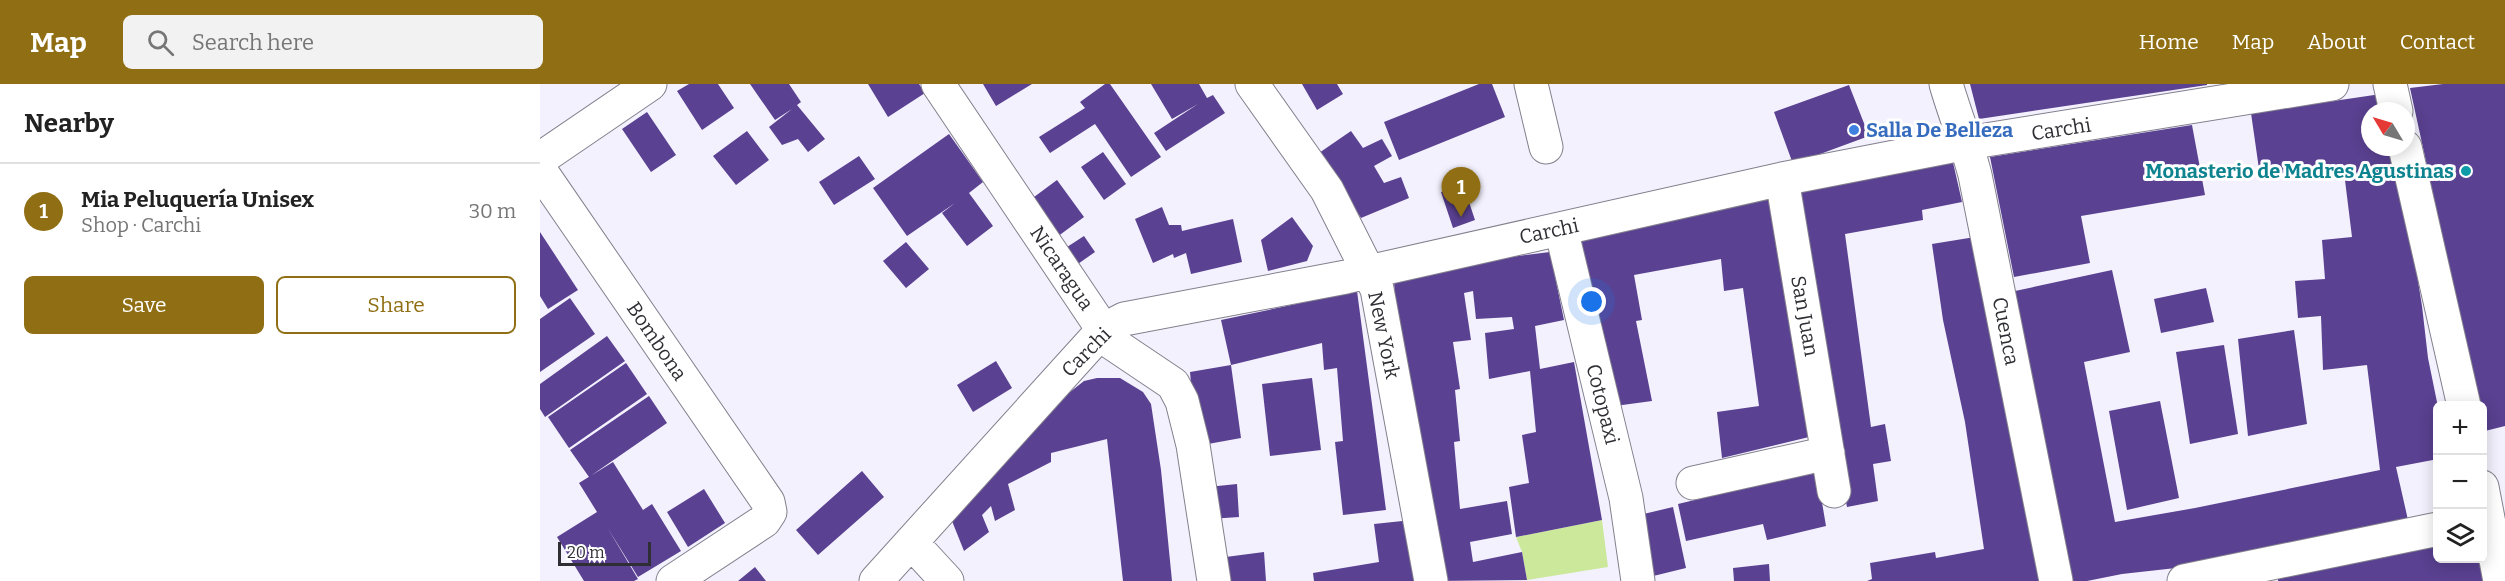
<!DOCTYPE html>
<meta charset="utf-8">
<style>
body{margin:0;font-family:Bitter,serif;background:#f2f2f2;color:#222}
.controls{position:absolute;right:18px;bottom:18px;display:grid;overflow:hidden;border-radius:9px;box-shadow:0 3px 15px #0003}
.controls button{width:54px;height:54px;display:grid;place-items:center;padding:0;border:0;border-bottom:2px solid #e0e0e0;background:#fff;color:#222;font:30px sans-serif}
.compass{position:absolute;left:1821px;top:18px;width:54px;height:54px;border-radius:50%;background:#fff;box-shadow:0 3px 15px #0003;rotate:308deg}
.scale{position:absolute;left:18px;bottom:15px;width:93px;box-sizing:border-box;padding-left:6px;border:3px solid #2f2e34;border-top:0;font-size:16px;line-height:21px;white-space:nowrap;color:#2f2e34;-webkit-text-stroke:4px #fff;paint-order:stroke}
.you{position:absolute;left:1052px;top:218px;width:21px;height:21px;margin:-15px;border:4px solid #fff;border-radius:50%;background:#1a73e8;box-shadow:0 0 0 9px #1a73e833}
.badge{display:grid;place-items:center;width:39px;height:39px;border-radius:50%;background:#906e13;color:#fff;font-size:20px;font-weight:700}
.pin{position:absolute;translate:-50% -50px;filter:drop-shadow(0 2px 3px #0008)}
.pin::after{content:'';position:absolute;top:32px;width:21px;height:18px;background:inherit;clip-path:polygon(0 0,100% 0,50% 100%)}
.list{margin:0;padding:0;list-style:none}
h2{display:flex;justify-content:space-between;align-items:center;height:78px;margin:0;padding:0 24px;font-size:26px}
h2 small{font-size:20px;font-weight:400;color:#767676}
.list li{display:grid;grid-template-columns:39px 1fr auto;gap:18px;align-items:center;box-sizing:border-box;height:96px;padding:0 24px;border-top:2px solid #e0e0e0}
.list b{display:block;font-size:22px;white-space:nowrap}
.list p{margin:0;font-size:20px;white-space:nowrap;color:#767676}
.list em{font-size:20px;font-style:normal;color:#767676}
.actions{display:flex;gap:12px;padding:18px 24px}
.actions a{flex:1;padding:14px 0;border:2px solid #906e13;border-radius:9px;text-align:center;font-size:21px;color:#906e13}
.actions .main{background:#906e13;color:#fff}
.icon{flex:none;width:33px;height:33px;fill:none;stroke:currentColor;stroke-width:2;stroke-linecap:round;stroke-linejoin:round}
.map{position:relative;flex:none;width:1965px;height:497px;overflow:hidden}
header{display:flex;align-items:center;gap:36px;box-sizing:border-box;height:84px;padding:0 30px;background:#906e13;color:#fff}
header strong{font-size:28px}
nav{display:flex;gap:33px;margin-inline-start:auto;font-size:21px}
.search{width:420px;height:54px;background:#f2f2f2;display:flex;align-items:center;gap:15px;box-sizing:border-box;padding:0 21px;border-radius:9px;color:#767676;font-size:22px}
main{display:flex}
aside{flex:1;background:#fff}
.map>svg:first-child{display:block}
.green{fill:#cce89a}
.building{fill:#5a4191}
.lines{fill:none;stroke-linecap:round;stroke-linejoin:round}
.minor-casing{stroke:#83808d;stroke-width:35}
.minor{stroke:#fff;stroke-width:33}
.shop-dot{fill:#3f7fe0;stroke:#fff;stroke-width:2}
.culture-dot{fill:#0f9aa8;stroke:#fff;stroke-width:2}
.labels{text-anchor:middle;stroke-width:6;stroke-linejoin:round;paint-order:stroke}
.street-label{font-size:20px;fill:#2f2e34;stroke:#fff}
.shop-label{font-size:20px;font-weight:bold;fill:#366cbe;stroke:#fff;text-anchor:start}
.culture-label{font-size:20px;font-weight:bold;fill:#0d838f;stroke:#fff;text-anchor:end}
</style>
<header>
<strong>Map</strong>
<div class="search"><svg class="icon" aria-label="search" viewBox="0 0 24 24"><circle cx="10" cy="10" r="6"/><path d="M15 15l6 6"/></svg>Search here</div>
<nav><a>Home</a><a>Map</a><a>About</a><a>Contact</a></nav>
</header>
<main>
<aside>
<h2>Nearby<small></small></h2>
<ul class="list">
<li><span class="badge">1</span><div><b>Mia Peluquería Unisex</b><p>Shop · Carchi</p></div><em>30 m</em></li>
</ul>
<div class="actions"><a class="main">Save</a><a>Share</a></div>
</aside>
<div class="map">
<svg width="1965" height="497" viewBox="0 0 1965 497">
<rect width="100%" height="100%" fill="#f3f1fd"/>
<path class="green" d="M1062,436L1068,483L987,496L982,468L976,453Z"/>
<path class="building" d="M149,0H178L194,24L162,46L137,7Z
M210,0H249L261,18L257,21L285,55L268,68L258,55L242,61L229,43L252,25L235,36Z
M328,0H379L385,9L348,33Z
M443,0H492L456,22Z
M565,0H570L621,73L591,93L555,40L510,69L499,53L545,24L540,18Z
M611,0H659L667,14L673,11L685,29L626,67L614,49L658,20L632,35Z
M762,0H797L803,10L777,26Z
M939,0H952L965,33L859,76L844,38Z
M1430,0H1667V1L1439,35Z
M1903,0H1965V342L1945,347L1942,321H1939L1870,4Z
M1309,1L1329,52L1253,80L1234,28Z
M1841,10L1845,27H1830V63H1854L1870,147L1882,222L1888,274L1898,323V375L1856,383L1868,436L1663,481L1582,490L1547,497H1525L1492,292L1475,207L1572,186L1590,268L1544,278L1575,438L1655,424L1840,386L1827,281L1783,286L1781,232L1758,234L1755,197L1785,195L1782,156L1812,153L1803,80L1720,92L1711,29Z
M107,28L136,71L111,88L82,45Z
M1652,41L1665,111L1541,132L1550,179L1474,193L1450,73Z
M207,47L229,76L196,101L173,72Z
M811,47L823,64L842,55L852,72L834,82L844,99L861,93L869,114L821,134L779,69Z
M409,50L443,98L429,109L453,142L427,162L402,129L415,119L367,152L333,104Z
M563,68L586,100L564,116L541,83Z
M319,72L335,95L294,121L279,98Z
M1412,74L1422,118L1382,126L1383,136L1305,150L1331,343L1345,340L1351,377L1333,380L1338,417L1307,423L1293,350L1255,103Z
M517,96L544,133L517,153L490,116Z
M923,100L935,136L913,144L901,108Z
M1233,110L1269,353L1182,374L1177,328L1219,322L1203,204L1184,207L1181,175L1094,191L1102,236L1096,237L1112,317L1075,322L1041,154Z
M622,123L629,141H641L642,147L693,135L702,178L651,190L646,169L634,174L633,170L613,179L595,135Z
M752,133L773,162L767,177L728,187L721,156Z
M0,148L38,206L8,225L0,212Z
M544,152L555,168L535,182L524,165Z
M1435,153L1501,497H1327L1332,495L1330,479L1395,468L1396,474L1444,465L1425,338L1403,236L1392,160Z
M366,158L389,185L366,204L343,177Z
M1010,168L1024,236L995,242L1000,285L1034,278L1062,436L976,453L969,403L989,399L982,351L996,348L990,287L949,295L945,249L974,245L972,233L936,235L933,207L924,209L931,256L913,258L920,305L915,306L920,357L914,358L920,425L967,417L972,450L930,458L933,478L982,468L987,496L895,497L855,220L854,195L930,178Z
M1666,204L1674,238L1621,249L1614,215Z
M817,207L846,426L803,431L795,358L803,357L797,284L784,286L782,259L691,281L701,354L657,362L650,288L691,281L681,236Z
M30,214L55,250L0,288V235Z
M1754,246L1767,340L1708,352L1698,255Z
M67,252L85,277L5,333L0,325V300Z
M1684,261L1698,350L1650,360L1636,268Z
M456,277L472,304L433,328L417,301Z
M86,279L107,310L29,364L8,333Z
M557,294H580L603,308L611,320L621,386L632,497H583L567,355L511,369V378L468,400L475,426L455,437L451,422L442,431L449,448L424,467L408,427L506,327L544,297Z
M772,294L781,366L730,372L722,300Z
M109,312L127,339L49,393L30,366Z
M1620,317L1639,414L1587,426L1569,327Z
M73,378L103,426L112,420L141,467L98,493L67,443L98,495L94,497H44L17,453L57,428L39,399Z
M322,387L344,413L278,471L256,446Z
M1277,389L1286,442L1227,456L1223,440L1146,457L1138,420L1217,401Z
M697,400L699,433L670,435L668,403Z
M164,405L185,439L148,463L127,428Z
M1133,423L1146,484L1101,495L1091,433Z
M872,436L881,497H774L773,489L839,478L834,440Z
M1898,460V474H1942L1946,497H1738V494Z
M724,468L726,497H680L678,474Z
M1229,480L1230,497H1194L1193,484Z
M215,483L226,497H198Z"/>
<g class="lines">
<g class="minor-casing">
<path id="minor" d="M398,0L572,259L633,300L642,317L653,361L674,497
M712,0L787,106L837,205L891,497
M991,0L1006,63
M1406,0C1415,31 1427,60 1435,91L1516,497
M1850,0L1856,27
M1865,63L1924,322
M0,75L110,0
M0,86L228,418L230,428L224,437L133,497
M1242,95L1294,407
M1021,145L1086,414L1098,497
M1153,399L1288,369
M1942,403L1960,497
M371,458L407,497
M336,497L563,246L584,235L806,193L1242,95L1427,59L1792,0
M1644,497L1898,445"/>
</g>
<use href="#minor" class="minor"/>
</g>
<circle class="shop-dot" cx="1314" cy="46" r="6"/>
<circle class="culture-dot" cx="1926" cy="87" r="6"/>
<g class="labels">
<g class="street-label">
<text transform="translate(1521 45) rotate(-9)" y="7">Carchi</text>
<text transform="translate(1009 147) rotate(-12)" y="7">Carchi</text>
<text transform="translate(522 184) rotate(56)" y="7">Nicaragua</text>
<text transform="translate(1265 232) rotate(80)" y="7">San Juan</text>
<text transform="translate(1466 247) rotate(79)" y="7">Cuenca</text>
<text transform="translate(844 251) rotate(78)" y="7">New York</text>
<text transform="translate(117 257) rotate(56)" y="7">Bombona</text>
<text transform="translate(546 268) rotate(-45)" y="7">Carchi</text>
<text transform="translate(1063 320) rotate(76)" y="7">Cotopaxi</text>
</g>
<g class="shop-label">
<text x="1326" y="53">Salla De Belleza</text>
</g>
<g class="culture-label">
<text x="1914" y="94">Monasterio de Madres Agustinas</text>
</g>
</g>
</svg>
<div class="controls">
<button>+</button>
<button>−</button>
<button><svg class="icon" aria-label="layers" viewBox="0 0 24 24"><path d="M12 4l9 5-9 5-9-5zM3 14l9 5 9-5"/></svg></button>
</div>
<svg class="compass" viewBox="-18 -18 36 36"><path d="M0-13l5 13h-10z" fill="#e53935"/><path d="M0 13l5-13h-10z" fill="#767676"/></svg>
<div class="scale">20 m</div>
<div class="you"></div>
<div class="pin badge" style="left:921px;top:133px">1</div>
</div>
</main>
